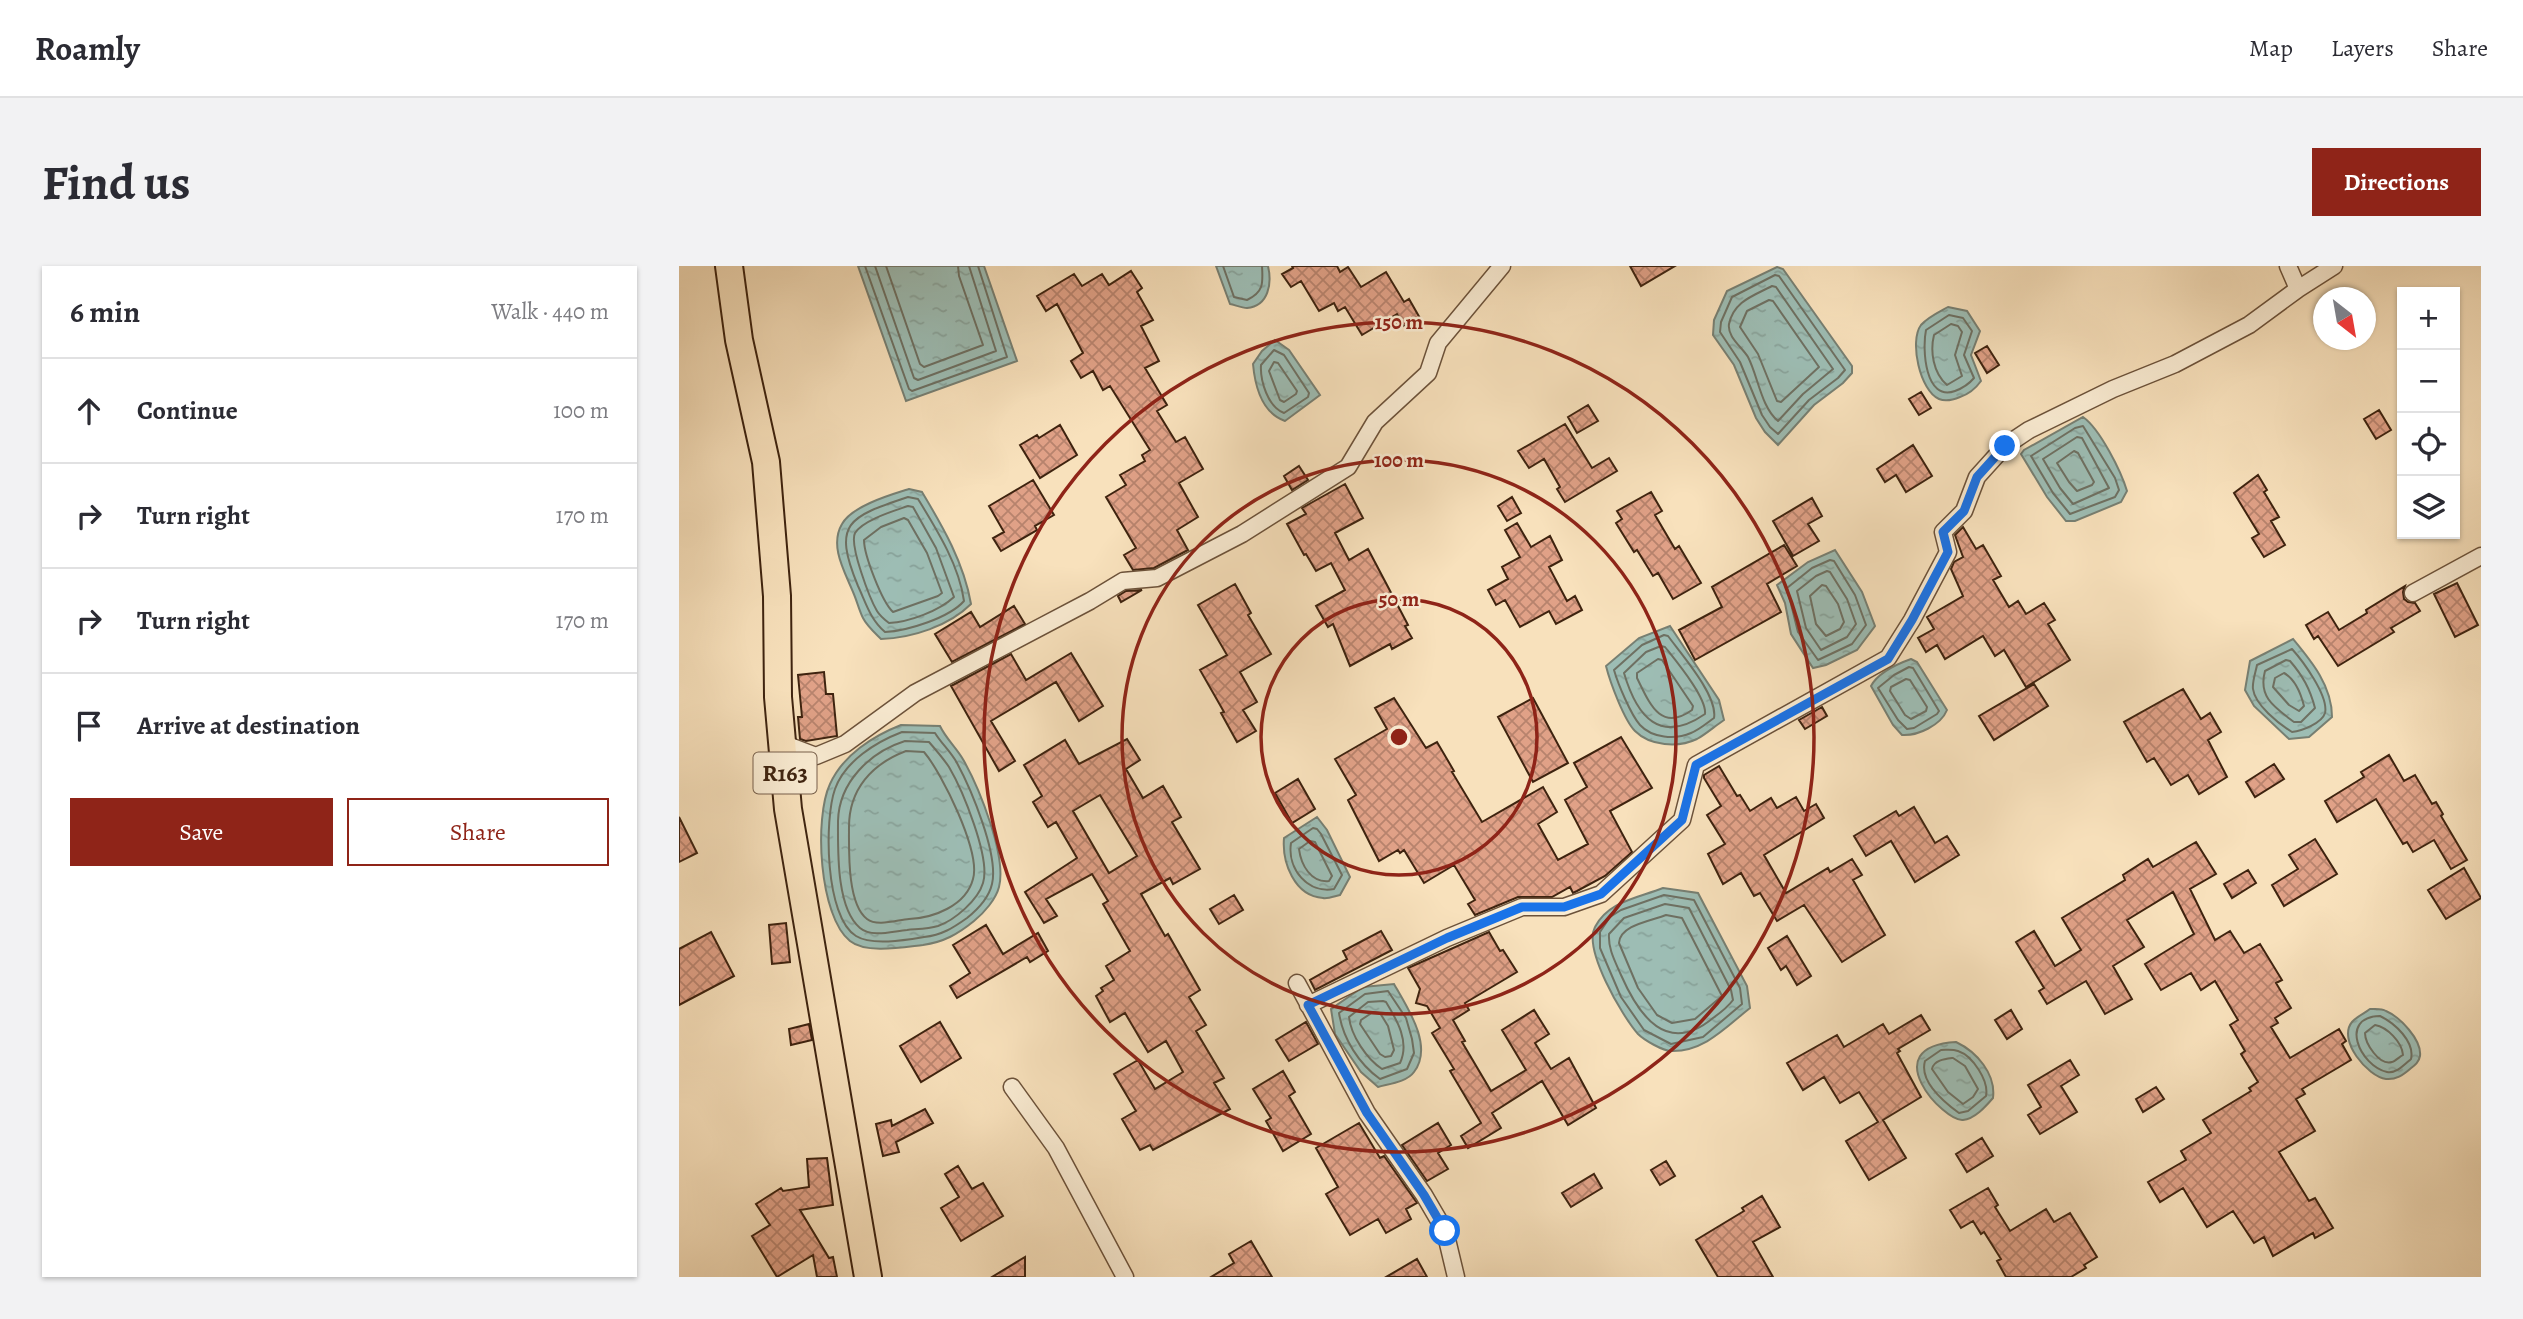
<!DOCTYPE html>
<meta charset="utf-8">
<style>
body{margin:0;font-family:Alegreya,serif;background:#f2f2f3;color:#2b2b33}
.controls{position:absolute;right:21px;top:21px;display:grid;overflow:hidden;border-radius:0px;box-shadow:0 2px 5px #0004}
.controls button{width:63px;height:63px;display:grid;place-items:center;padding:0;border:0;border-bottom:2px solid #e1e1e2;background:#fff;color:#2b2b33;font:35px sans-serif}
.compass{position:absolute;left:1634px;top:21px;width:63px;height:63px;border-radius:50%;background:#fff;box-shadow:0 2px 5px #0004;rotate:149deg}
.stop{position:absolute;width:21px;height:21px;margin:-16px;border:5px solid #1a73e8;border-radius:50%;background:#fff}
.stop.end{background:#1a73e8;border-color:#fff;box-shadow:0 2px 7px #0008}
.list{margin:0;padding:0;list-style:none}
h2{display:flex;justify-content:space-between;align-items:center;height:91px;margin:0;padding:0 28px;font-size:30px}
h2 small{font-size:23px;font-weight:400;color:#7c7c81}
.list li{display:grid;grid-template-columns:46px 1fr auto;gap:21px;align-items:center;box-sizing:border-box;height:105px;padding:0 28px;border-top:2px solid #e1e1e2}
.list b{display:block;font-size:26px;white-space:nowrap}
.list em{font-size:23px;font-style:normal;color:#7c7c81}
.actions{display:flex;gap:14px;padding:21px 28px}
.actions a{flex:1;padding:16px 0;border:2px solid #8f2418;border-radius:0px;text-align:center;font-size:24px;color:#8f2418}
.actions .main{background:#8f2418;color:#fff}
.icon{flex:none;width:38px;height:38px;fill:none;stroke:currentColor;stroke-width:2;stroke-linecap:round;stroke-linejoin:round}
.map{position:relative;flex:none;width:1802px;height:1011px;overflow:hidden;border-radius:0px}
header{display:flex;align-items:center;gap:42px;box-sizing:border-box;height:98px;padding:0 35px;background:#fff;border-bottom:2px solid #e1e1e2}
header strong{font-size:33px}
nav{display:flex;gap:38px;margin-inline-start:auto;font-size:24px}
.intro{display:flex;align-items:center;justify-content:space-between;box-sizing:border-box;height:168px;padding:0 42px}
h1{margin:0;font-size:49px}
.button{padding:18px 32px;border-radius:0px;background:#8f2418;color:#fff;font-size:24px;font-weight:700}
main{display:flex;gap:42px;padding:0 42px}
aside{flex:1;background:#fff;border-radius:0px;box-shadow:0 2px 5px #0004}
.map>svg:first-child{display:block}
.water{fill:url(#water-ripples);stroke:#777f72;stroke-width:2}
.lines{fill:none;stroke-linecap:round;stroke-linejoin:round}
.shore{stroke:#6e7062;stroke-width:2}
.building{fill:url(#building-cross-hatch);stroke:#3e230f;stroke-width:2;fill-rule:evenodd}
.minor-casing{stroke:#6c523a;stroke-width:19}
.primary-casing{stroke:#3e230f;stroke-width:30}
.minor{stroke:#faecd3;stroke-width:16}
.primary{stroke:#f8e1bc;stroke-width:26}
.route{stroke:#1a73e8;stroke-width:9}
.ring{fill:none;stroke:#8f2418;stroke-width:3.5}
.labels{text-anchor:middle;stroke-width:5;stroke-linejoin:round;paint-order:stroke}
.shield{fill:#faecd3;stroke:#765f4a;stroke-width:2}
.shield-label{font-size:24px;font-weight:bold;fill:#3e230f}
.centre{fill:#8f2418;stroke:#faecd3;stroke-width:3.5}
.ring-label{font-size:21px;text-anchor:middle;font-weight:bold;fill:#8f2418;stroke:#faecd3;stroke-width:5;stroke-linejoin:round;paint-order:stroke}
</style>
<header>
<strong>Roamly</strong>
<nav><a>Map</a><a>Layers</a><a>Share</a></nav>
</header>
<div class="intro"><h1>Find us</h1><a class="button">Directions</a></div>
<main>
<aside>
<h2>6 min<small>Walk · 440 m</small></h2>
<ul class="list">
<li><svg class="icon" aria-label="ahead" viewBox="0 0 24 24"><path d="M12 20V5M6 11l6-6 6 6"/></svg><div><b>Continue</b></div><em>100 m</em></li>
<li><svg class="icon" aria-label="right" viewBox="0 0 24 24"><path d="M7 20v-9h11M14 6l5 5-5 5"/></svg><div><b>Turn right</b></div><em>170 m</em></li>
<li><svg class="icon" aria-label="right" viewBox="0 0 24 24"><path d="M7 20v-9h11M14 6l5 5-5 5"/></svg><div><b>Turn right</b></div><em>170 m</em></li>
<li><svg class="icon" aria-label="arrive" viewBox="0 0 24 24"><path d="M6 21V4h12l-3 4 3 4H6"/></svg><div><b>Arrive at destination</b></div></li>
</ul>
<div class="actions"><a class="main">Save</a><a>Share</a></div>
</aside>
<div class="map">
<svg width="1802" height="1011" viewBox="0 0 1802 1011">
<defs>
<pattern id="water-ripples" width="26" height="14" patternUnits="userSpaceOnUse" patternTransform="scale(1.75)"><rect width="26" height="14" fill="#9dbdb4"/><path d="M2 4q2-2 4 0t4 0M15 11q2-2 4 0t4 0" fill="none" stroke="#88a29a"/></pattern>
<pattern id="building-cross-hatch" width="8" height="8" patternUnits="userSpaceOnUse" patternTransform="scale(1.75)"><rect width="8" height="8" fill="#e0a187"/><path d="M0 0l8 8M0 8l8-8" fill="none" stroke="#b7836d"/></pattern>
</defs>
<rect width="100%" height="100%" fill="#f8e1bc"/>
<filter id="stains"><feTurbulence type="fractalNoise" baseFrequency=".00286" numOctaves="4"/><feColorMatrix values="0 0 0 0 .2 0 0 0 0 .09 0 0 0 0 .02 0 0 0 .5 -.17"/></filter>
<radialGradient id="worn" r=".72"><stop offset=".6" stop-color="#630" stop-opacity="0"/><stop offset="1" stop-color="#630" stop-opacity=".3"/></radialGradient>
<path class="water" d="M179,0H305L338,95L227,135Z
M589,0C593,17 590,40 568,42C563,42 556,39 551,38L537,0Z
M1098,1L1104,3L1173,100V107L1164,117L1135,139L1099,179L1086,166L1077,152L1055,99L1034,69L1035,54L1048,25Z
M1269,41L1288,45L1301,65L1292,89L1302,115C1297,122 1290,128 1281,131C1274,134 1267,136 1260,133C1241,125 1230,75 1242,59C1249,51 1260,46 1269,41Z
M596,74L610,84L641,129L606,155C583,147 576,120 574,98L583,85Z
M1404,151C1421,163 1442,205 1448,225L1442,236L1396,255H1387L1368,231L1342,188L1345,184Z
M230,223L243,226C264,261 285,297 292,338C270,360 233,372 202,373C196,367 188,360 184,352C180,344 178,335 174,326C166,306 150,280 163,258C173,240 211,229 230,223Z
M1156,284L1183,326L1196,360L1178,384L1147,399L1134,402L1112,368L1106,337L1098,319L1129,296Z
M991,360L1040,434L1045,454C1036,460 1027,468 1018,473C999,482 971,480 956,465C945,454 931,416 927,400L960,372Z
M1614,373C1633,396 1653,420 1653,451L1630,471L1610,473L1575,440L1566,424L1571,395Z
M1232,393L1238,396L1268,444C1262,459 1239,470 1223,469L1214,459L1192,420C1199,407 1218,398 1232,393Z
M222,459L261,460C267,473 278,482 285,495C300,522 328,590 320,621C317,633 305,647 295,655C279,668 265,676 244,679C225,681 187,688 171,675C140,650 135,552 151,518C164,489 194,470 222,459Z
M638,551L648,564L671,611L661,629C656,630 649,633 644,632C615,630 603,596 605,572Z
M984,622L1019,627L1068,720L1071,742C1047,761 1025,786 992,785C984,785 965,774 959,768C943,750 904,683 916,661C929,635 959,632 984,622Z
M715,718C728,741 755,780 735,806C728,816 709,818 699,821L682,806L656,768L652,743L684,721Z
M1691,743C1696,743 1702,742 1707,745C1721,751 1743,774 1741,790C1740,796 1736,799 1731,803C1724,809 1717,814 1707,813C1689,811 1658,774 1673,756C1677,751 1686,747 1691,743Z
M1277,776C1298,786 1317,808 1314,832C1307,840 1296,853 1284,854C1265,856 1195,781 1277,776Z"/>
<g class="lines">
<path class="shore" d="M186,0L230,123L233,125L328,91L299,0
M196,0L235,112L239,114L317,85L290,0
M207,0L241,98L245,101L304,79L280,10L279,0
M544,0L555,31L568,34C585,26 584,17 583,0
M1096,9L1100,10L1166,104L1159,112L1130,134L1099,168L1091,161L1083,149L1061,96L1041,66L1042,56L1053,31Z
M1093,20L1097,21L1154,103L1124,128L1099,155C1082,141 1079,110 1069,91C1063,81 1048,71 1050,58C1055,35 1074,30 1093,20Z
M1090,34L1094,35L1140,101L1102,136L1098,135L1079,88L1061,61L1068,45Z
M1270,49L1284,52L1293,65L1285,89L1295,112C1290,118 1284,122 1276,125C1246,136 1243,83 1247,64Z
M1272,58L1279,60L1283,66L1276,89L1283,110L1268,119C1254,107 1251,85 1255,69Z
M595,84L605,89L630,127L629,131L605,147C589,141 581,115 582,99Z
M595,96L599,97L618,125L617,128L605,136L601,134L590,105Z
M1404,160L1436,212L1440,224L1436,231L1391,248L1374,227L1352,190L1396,162Z
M1398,171L1403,172L1430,222L1394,238L1381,222L1364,193Z
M1395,185L1399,187L1415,216L1413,219L1398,225L1390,216L1378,197Z
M229,231L239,233C258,264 280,299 285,335C270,352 228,365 206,366C191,353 187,337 179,320C153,257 169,251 229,231Z
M229,240L234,241L257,282L275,331C260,345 230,356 210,357C206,354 201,350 198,345C191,333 170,279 176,267C184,254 215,245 229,240Z
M225,252L229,254L248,287L263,327L259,330L214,346C203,336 185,289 185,274L202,261Z
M1151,294L1155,295L1176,329L1187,359L1173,378L1139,394L1119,366L1108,322L1133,302Z
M1148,305L1151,306L1168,333L1177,358L1168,371L1142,384L1127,362L1118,325L1137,310Z
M1143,319L1147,320L1159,338L1165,356L1161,363L1147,370L1137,358L1131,330Z
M985,369L989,370C1003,389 1039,430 1035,452C1028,457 1020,464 1012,467C996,474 973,472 961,459C952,449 939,418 935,404L963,379Z
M982,380L986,381C997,395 1028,432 1026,448C981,479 958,451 945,407L967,386Z
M1613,383C1623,394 1650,430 1646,447C1643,457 1623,465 1613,466C1600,458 1576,439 1574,423C1573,416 1577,405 1578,399Z
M979,393L983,394L1014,440L1013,444C981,467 970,436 958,412V407Z
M1607,394L1611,395C1624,410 1631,423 1636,442L1622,456H1615C1595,441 1579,431 1586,405Z
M1230,401L1234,402L1260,445L1258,448L1235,462L1228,463L1219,454L1199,422L1215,409Z
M1605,407C1616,413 1622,428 1625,440L1620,445L1610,439L1594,421L1596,412Z
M1227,413L1231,414L1248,441L1247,445L1232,453L1226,449L1211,425L1212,421Z
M223,466L256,467C262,477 272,486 278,497C292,523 320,589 313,618C310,631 298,644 288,652C274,662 263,669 245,671C227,674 193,680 177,670C146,651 145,554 156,523C166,495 197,476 223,466Z
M226,475L250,476C257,484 264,492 270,501C283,523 312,592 304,617C299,634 276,654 259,660C249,663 238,663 228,664C214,665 193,672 181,662C157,642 159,583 159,555C160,516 191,486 226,475Z
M227,485L245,486C263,507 302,586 294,613C287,640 254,652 230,653C218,654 198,661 188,653C168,638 170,584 170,561C170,523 193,498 227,485Z
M634,562L638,563L642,568L663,609L655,623C629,628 608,603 612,577Z
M631,575L636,576L653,610L650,615C632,617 622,599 620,583Z
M985,629L1015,634L1061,722L1063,738L1024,771L992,778L965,764L942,731L921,682V666L931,651L942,644Z
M986,638L1010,642L1052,724L1054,734C1049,741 1041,747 1034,752C988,790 960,750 942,709C936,695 929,683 930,668L945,652Z
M987,649L1003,652L1043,730L1016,753L993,757L978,749L959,722L940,677C941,659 972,655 987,649Z
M709,725L727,752L733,773L735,787L728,803L701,813C680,798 664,773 660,747L686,728Z
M704,735L707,736C718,754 731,776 721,797L703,803C688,793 672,770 670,751L689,736Z
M694,746L701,747L709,760L715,784L712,790L706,791L701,788L681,758L682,754Z
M1701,750C1716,757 1736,776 1732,793C1725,799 1717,808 1708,806C1681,800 1659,751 1701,750Z
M1696,759C1708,761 1723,776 1724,789C1723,789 1715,796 1713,796C1700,800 1686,777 1686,767Z
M1262,784C1268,784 1273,783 1279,785C1294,790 1310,815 1307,830L1289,845L1280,847C1265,836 1240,815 1246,795Z
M1274,792L1286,800L1299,823L1294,831L1284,838L1269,826L1253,803C1255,794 1266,793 1274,792Z"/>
</g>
<path class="building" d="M613,0H658L661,6L669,1L682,21L707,6L725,36L730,33L742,54L727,63L718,48L683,69L666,41L659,45L655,37L640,45L622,15L612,21L603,8L614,2Z
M951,0H996L962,20Z
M452,5L463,22L458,26L474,54L462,60L480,95L466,102L488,139L478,145L497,176L506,171L524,203L500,217L519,251L498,264L509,284L475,302L454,304L445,289L457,282L427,231L447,219L441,209L466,195L463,189L471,184L431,120L424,124L414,105L402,112L392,95L404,87L378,38L367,45L358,30L395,8L403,20L423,8L430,19Z
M1308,80L1320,99L1308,107L1296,87Z
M1242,126L1252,142L1240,149L1230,133Z
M909,139L919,155L898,167L889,151Z
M1700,144L1712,164L1697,173L1685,153Z
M886,158L913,202L930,192L938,205L886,236L878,223L881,221L865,193L850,202L839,185Z
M381,159L398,189L361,212L341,179L358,169L360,172Z
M1234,179L1253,210L1227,226L1217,209L1206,216L1198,203Z
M620,200L629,214L613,224L605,210Z
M1579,209L1588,224L1585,226L1600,251L1592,255L1606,279L1585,291L1573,272L1580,268L1555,227Z
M354,214L375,249L356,260L358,264L322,285L314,272L325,266L310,240Z
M666,218L684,252L656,267L670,294L689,283L729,359L726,360L733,372L713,383L711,378L671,400L654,358L649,361L637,340L666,324L652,297L637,305L627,288L625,289L608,258L627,248L623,242Z
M972,226L983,245L976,249L996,283L1000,280L1022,317L994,333L979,307L974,310L958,284L955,286L937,257L943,253L938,245Z
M833,231L842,247L828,255L819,240Z
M1133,232L1143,250L1129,258L1140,275L1114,290L1094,255Z
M838,257L852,281L871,270L883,294L870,301L888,335L896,330L903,344L877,358L870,345L841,361L826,334L817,339L809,324L829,313L823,301L841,291L826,264Z
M1284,261L1297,283L1304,279L1322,310L1314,314L1330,341L1339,335L1347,348L1365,337L1376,354L1369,358L1391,394L1347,421L1325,384L1316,390L1304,370L1266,393L1258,379L1247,386L1239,372L1255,363L1248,351L1284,330L1272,303L1275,296L1284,291L1276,269Z
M1105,279L1118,300L1088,318L1102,346L1016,394L1000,364L1043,341L1033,321Z
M1778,317L1799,359L1776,371L1755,328Z
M556,318L572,347L569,349L592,388L561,406L578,436L564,444L577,465L558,476L542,447L545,446L521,404L548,389L519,339Z
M1726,320L1724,326L1725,333L1729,336L1736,337L1741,345L1712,362L1715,366L1659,400L1639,370L1635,373L1627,359L1649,346L1660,364L1688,347L1687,344Z
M463,324L442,336L439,330L447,325Z
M335,340L346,358L273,396L256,368L292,346L301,361Z
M392,387L424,440L400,455L377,416L312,455L336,495L320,505L272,420L332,388L347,414Z
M145,406L147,428H154L158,470L127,475L121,473L119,451H123L119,409Z
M1355,418L1369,440L1315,474L1300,450Z
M1504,423L1522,453L1531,447L1542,466L1529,474L1548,511L1520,528L1509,509L1492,519L1475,492L1468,496L1445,456Z
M715,432L747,482L758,476L775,505L773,506L803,556L864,521L878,546L859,558L879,594L909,578L886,534L908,521L895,497L942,471L973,522L931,545L953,586L926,610L898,625L894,627L891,621L873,631H839L796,649L789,638L796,634L775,599L745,617L725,584L721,587L719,584L700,595L669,534L677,529L656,493L708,463L696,442Z
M854,432L889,497L854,516L819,451Z
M1143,441L1148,450L1126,463L1120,454Z
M448,473L461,494L447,503L464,532L484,520L502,551L493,556L521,603L494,618L491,612L462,628L486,670L489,668L521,724L510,731L527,759L517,765L545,812L535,817L551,843L474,884L471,879L461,884L443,853L457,845L435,808L459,794L476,823L504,806L487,775L469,786L446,747L431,756L417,730L424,725L422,722L435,714L427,700L451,685L424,638L429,635L413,608L367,633L378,650L365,657L346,626L398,592L377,556L369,561L354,536L363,530L345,499L386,474L400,498ZM421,529L458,590L430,607L394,545Z
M1710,489L1725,515L1736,509L1753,538L1757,536L1764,548L1762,550L1788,594L1772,603L1755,574L1734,586L1728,576L1724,578L1697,533L1658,556L1646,535L1685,511L1682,506Z
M1595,498L1605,513L1576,531L1567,516Z
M1040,500L1058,530L1061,529L1071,545L1092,532L1098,542L1117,531L1125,545L1137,538L1145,552L1085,589L1107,627L1149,602L1151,606L1173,593L1183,609L1174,614L1206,669L1163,696L1125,639L1098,655L1081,627L1075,630L1062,607L1044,618L1029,588L1046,578L1028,549L1042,540L1025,512V509Z
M619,513L636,543L613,557L596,527Z
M1235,541L1256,577L1268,570L1280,589L1236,616L1212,575L1187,590L1175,570L1217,545L1220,550Z
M0,551L18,587L0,596Z
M1636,573L1658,608L1605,640L1593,619L1619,603L1610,589Z
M1517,576L1537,608L1511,623L1536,674L1551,665L1565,687L1581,678L1603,714L1597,717L1612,742L1596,752L1599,757L1592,761L1611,792L1660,763L1667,775L1663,778L1672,794L1623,823L1626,828L1617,833L1636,865L1600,886L1630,935L1636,932L1654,962L1636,972L1634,967L1594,990L1585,971L1575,977L1554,945L1528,961L1504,922L1481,936L1469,916L1507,894L1502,885L1532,867L1524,854L1572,825L1570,822L1579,816L1562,788L1566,785L1551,759L1559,754L1536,715L1522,724L1512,707L1482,724L1466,698L1515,668L1494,626L1448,654L1465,681L1434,700L1453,733L1426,748L1407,715L1368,738L1360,725L1365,722L1337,676L1355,665L1376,700L1402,684L1383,652L1446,614L1444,609L1469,593L1474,601Z
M1785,602L1802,632L1767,653L1749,624Z
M1569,604L1577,617L1553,632L1545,618Z
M555,629L564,644L540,658L531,643Z
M107,657L111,696L93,698L90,659Z
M307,659L324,688L359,667L369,685L351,696L348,691L278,732L271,720L291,707L274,679Z
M702,665L713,684L636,724L631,714L668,693L664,685Z
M32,666L55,710L0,739V683Z
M810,666L821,685L824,684L838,706L786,737L790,744L774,754L786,775L783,776L812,825L847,804L823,764L855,744L870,768L856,777L872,803L890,792L917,842L889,859L863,815L813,847L822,862L789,882L782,870L802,857L771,805L775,803L753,767L761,762L748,740L737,737L741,723L729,702Z
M1108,670L1132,710L1118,719L1107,700L1102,704L1089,682Z
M1332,744L1343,763L1328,773L1316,754Z
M1242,749L1251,764L1219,783L1221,785L1218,787L1242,831L1204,854L1227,892L1190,914L1167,875L1199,856L1180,826L1161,837L1145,811L1124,824L1108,797L1158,769L1165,781L1204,758L1210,768Z
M261,756L282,792L242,816L221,780Z
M627,756L639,778L610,795L597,774Z
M130,758L133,774L112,779L110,763Z
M1391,794L1400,809L1382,820L1398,846L1361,868L1349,849L1362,841L1349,819Z
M604,805L616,826L610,830L632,868L604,885L587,855L592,852L574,823Z
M1477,821L1485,833L1464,846L1457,833Z
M246,843L254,857L217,876L220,886L204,890L197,858L212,854L213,860Z
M680,857L701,892L705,890L738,937L727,943L732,953L707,967L699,953L671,969L647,928L659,921L637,882Z
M759,857L772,879L759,887L769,903L748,915L723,879Z
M1303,872L1314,890L1288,906L1277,888Z
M148,892L154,939L121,944L150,992L154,991L158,1011H138L134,989L98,1011L73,970L91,959L77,938L102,922L104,925L130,921L128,893Z
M987,895L996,910L981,919L972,904Z
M279,900L293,923L304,917L324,950L282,975L262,942L280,931L266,908Z
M915,908L923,922L892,941L883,927Z
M1309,922L1319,939L1316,941L1331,965L1367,943L1375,956L1391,947L1418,991L1405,999L1407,1002L1392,1011H1327L1318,995L1322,993L1305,966L1302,968L1294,955L1282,962L1271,944Z
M1083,930L1101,961L1074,976L1094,1011H1039L1017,974L1065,945L1063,942Z
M572,975L593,1011H532L555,997L550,988Z
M346,991V1011H313Z
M738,993L748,1011H707Z"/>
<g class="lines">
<g class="minor-casing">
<path id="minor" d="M1609,0L1619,23
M1734,327L1802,290
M103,477L137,490L166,478L236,427L411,335L444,315L478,312L563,268L669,201L696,156L749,107L759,77L823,0
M618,717L688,847L745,929L766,965L777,1011
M629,739L768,672L843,641H885L922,628L1003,554L1017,499L1209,392L1233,354L1269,286L1264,266L1285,245L1298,211L1326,180L1350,164L1434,123L1496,98L1570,59L1619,23L1655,0
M333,821L377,882L446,1011"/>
</g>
<g class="primary-casing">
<path id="primary" d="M50,0L60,74L87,196L98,330L99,431L109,543L189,1011"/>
</g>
<use href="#minor" class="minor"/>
<use href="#primary" class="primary"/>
</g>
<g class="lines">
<path class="route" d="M766,965L745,929L688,847L629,739L768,672L843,641H885L922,628L1003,554L1017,499L1209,393L1233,354L1269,286L1264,266L1285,245L1298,211L1326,180"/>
</g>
<g class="ring">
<circle cx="720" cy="471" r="138"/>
<circle cx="720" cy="471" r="277"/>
<circle cx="720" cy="471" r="415"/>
</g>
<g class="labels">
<rect class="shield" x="74.5" y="486.5" width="63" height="41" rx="5"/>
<g class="shield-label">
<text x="106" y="515">R163</text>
</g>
</g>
<circle cx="720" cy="471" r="10" class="centre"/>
<g class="ring-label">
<text x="720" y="63">150 m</text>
<text x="720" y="201">100 m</text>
<text x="720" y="340">50 m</text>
</g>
<rect width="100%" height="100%" filter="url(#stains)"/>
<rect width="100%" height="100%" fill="url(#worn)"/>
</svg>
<div class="controls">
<button>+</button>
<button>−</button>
<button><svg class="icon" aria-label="locate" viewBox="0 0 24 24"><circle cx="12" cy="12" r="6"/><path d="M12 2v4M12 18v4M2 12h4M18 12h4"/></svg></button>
<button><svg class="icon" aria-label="layers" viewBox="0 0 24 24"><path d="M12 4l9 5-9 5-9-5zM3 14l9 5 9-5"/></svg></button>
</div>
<svg class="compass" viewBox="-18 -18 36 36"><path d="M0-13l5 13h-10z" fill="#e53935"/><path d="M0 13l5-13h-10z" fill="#7c7c81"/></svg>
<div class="stop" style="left:766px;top:965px"></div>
<div class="stop end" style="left:1326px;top:180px"></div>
</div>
</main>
